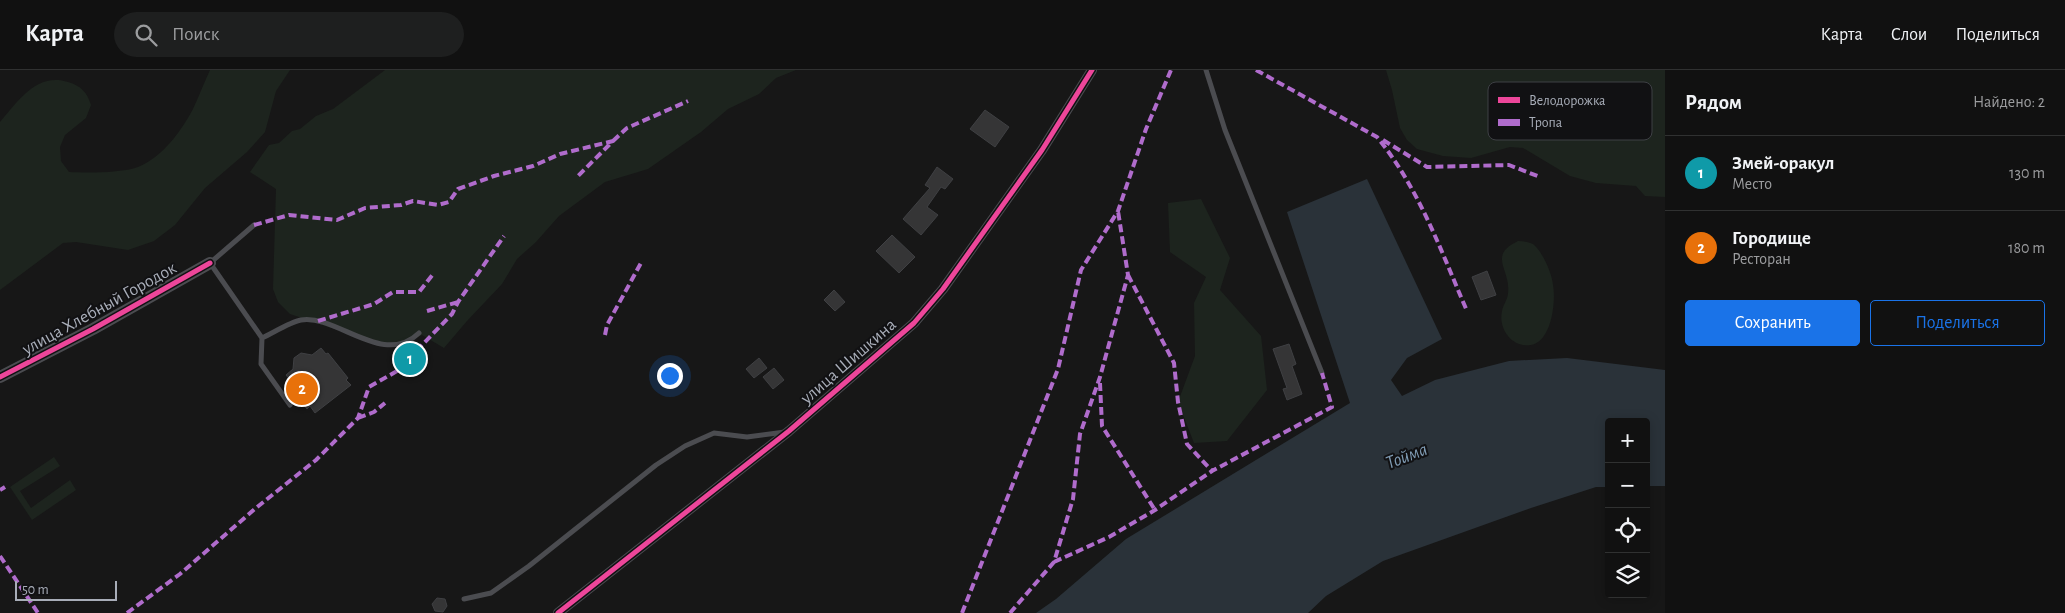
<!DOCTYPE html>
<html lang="ru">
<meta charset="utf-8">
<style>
body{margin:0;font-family:"Alegreya Sans",sans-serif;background:#1e1f1f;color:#f1f3f6}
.controls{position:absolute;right:15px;bottom:15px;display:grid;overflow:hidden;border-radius:5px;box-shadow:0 2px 12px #0003}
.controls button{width:45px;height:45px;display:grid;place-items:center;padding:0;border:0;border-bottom:1px solid #303131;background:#111;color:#f1f3f6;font:25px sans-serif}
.scale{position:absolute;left:15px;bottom:12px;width:102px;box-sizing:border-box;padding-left:5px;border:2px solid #a8adb8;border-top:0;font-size:14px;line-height:18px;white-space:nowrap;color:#a8adb8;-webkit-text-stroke:4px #111113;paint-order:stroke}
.you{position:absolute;left:669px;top:305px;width:18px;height:18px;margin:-12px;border:4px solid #fff;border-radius:50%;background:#1a73e8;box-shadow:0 0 0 8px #1a73e833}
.badge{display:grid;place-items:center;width:32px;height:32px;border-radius:50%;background:#1a73e8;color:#fff;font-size:16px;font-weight:700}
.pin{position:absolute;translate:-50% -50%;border:2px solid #fff;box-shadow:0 1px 5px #0006}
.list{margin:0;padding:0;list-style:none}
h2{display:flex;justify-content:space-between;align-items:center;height:65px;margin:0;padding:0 20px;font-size:21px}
h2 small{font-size:16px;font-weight:400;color:#9c9d9f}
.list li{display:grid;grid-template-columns:32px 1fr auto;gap:15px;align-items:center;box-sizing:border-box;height:75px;padding:0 20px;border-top:1px solid #303131}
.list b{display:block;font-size:19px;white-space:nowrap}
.list p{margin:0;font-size:16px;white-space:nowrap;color:#9c9d9f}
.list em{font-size:16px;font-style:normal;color:#9c9d9f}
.actions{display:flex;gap:10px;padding:15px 20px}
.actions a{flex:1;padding:11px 0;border:1px solid #1a73e8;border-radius:5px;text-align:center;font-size:18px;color:#1a73e8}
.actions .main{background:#1a73e8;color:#fff}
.icon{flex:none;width:28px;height:28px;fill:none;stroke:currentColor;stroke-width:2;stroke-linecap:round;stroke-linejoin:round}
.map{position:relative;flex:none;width:1665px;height:543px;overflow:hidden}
header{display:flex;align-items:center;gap:30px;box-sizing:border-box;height:70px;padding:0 25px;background:#111;border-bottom:1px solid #303131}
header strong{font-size:24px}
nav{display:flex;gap:28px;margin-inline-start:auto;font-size:18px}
.search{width:350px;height:45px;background:#1e1f1f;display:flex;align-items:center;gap:12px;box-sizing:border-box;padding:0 18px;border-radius:28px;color:#9c9d9f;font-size:19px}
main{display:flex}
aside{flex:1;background:#111}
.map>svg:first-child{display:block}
.green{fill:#1d241e}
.water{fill:#2a3239}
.building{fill:#353536;stroke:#3f4043}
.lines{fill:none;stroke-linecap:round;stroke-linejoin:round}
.service{stroke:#4b4c50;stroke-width:5}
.minor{stroke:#4b4c50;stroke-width:10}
.tertiary{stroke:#4b4c50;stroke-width:12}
.quiet{stroke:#b06ccc;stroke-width:4;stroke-dasharray:8 4;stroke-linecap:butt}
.cycleway-casing{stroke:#111113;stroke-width:8}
.cycleway{stroke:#ed469a;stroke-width:5}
.labels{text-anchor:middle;stroke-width:4;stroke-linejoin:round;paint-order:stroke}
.street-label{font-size:18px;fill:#a8adb8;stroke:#111113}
.water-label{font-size:19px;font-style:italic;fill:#7f9bb3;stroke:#111113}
.key{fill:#111113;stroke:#3e4045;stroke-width:1}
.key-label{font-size:14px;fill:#a8adb8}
</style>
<header>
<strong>Карта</strong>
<div class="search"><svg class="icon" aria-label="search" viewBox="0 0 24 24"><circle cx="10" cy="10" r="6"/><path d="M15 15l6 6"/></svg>Поиск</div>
<nav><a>Карта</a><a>Слои</a><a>Поделиться</a></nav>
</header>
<main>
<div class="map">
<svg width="1665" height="543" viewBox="0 0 1665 543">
<rect width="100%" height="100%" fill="#171717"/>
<path class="green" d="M210,0H290L276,21L265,62L247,82L205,118L175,155L154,171L128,180L76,172L63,173L0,220V52C18,31 37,2 68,12C81,16 87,22 91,35L86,48L65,65L60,77L61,91L69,102C87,103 122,103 138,97C163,87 181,61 193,39C199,26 204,13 210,0Z
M385,0H796L776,8L759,24L728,39L701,62L648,99L605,112L559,146L536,172L517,189L502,214L467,251L444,278L422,265L401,276L388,277L290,244L278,232L273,219L276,119L250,102L269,75L279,73L292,61L300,59L316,46L333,39Z
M1386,0H1665V127L1645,126L1636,116L1596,113L1570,106L1523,78L1510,77L1471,88L1443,86L1417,79L1407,70L1400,58L1392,20Z
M1201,129L1230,188L1220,220L1261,266L1267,320L1227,371L1194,373L1178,332L1195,286L1194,233L1206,207L1170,182L1168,133Z
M1518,171C1523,171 1529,172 1533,174C1542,181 1552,203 1553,215C1556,231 1552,271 1531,275C1512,278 1498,259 1502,241C1503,235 1508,229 1508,223C1511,199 1487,186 1518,171Z
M54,387L60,396L20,421L31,438L70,410L76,420L32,450L10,417Z"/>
<path class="water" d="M1367,109L1442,269L1407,288L1391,310L1402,326L1435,310L1509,291L1567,288L1665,300V416H1646V352H1609V417H1596L1531,438L1383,491L1326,526L1308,543H1036L1056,529L1126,469L1350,333L1287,142Z"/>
<path class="building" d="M985,40L1009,57L995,77L970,59Z
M937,97L953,109L945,119L941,117L927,137L938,145L921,165L903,149L930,118L925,115Z
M892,165L915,187L899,203L876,181Z
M1487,201L1496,225L1481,230L1472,207Z
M834,220L845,232L835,241L824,230Z
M1289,274L1296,294L1292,296L1302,324L1287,330L1283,319L1287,318L1273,279Z
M321,278L326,284L328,283L348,308L346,310L351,315L315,343L310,336L307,339L287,313L290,310L286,305L293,299L294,288L301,283L312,285Z
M759,288L767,298L754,308L746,299Z
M774,298L784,310L773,319L763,307Z
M437,528L445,529L447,536L443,542L435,541L432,534Z"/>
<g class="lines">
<path class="service" d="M1206,0L1225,60L1322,303
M254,155L210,193L262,268C273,263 290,252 301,250C337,244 383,298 419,263
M262,268L261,294L290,335
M464,529L491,523L529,496L656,395L685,376L714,363L747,367L785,362"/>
<path class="minor" d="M558,543L789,361L914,253L943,219L1042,80L1092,0"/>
<path class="tertiary" d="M0,307L93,259L210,193"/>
<path class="quiet" d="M1256,0L1377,67C1419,118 1441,181 1467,241
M1383,70L1427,97L1509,95L1540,107
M613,71L627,58L688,31
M254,155L289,145L337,150L365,138L401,135L413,131L438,135L449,132L458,119L494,106L533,96L560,84L613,71L576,108
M1128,205L1174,293L1178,332L1187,374L1212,401
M427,241L458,232
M318,251L374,234L393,222H419L434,203
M605,265L607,255L641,193
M1100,313L1102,356L1155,440
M358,348L374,342L385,333
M0,420L5,417
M0,486L38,543
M1054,492L1109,467L1155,440L1212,401L1332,337L1322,303
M127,543L180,504L256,438L316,390L358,348L369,317L397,301L452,244L458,232L504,166
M962,543L1058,299L1081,200L1118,141L1146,59L1171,0
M1010,543L1054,492L1073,429L1080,364L1100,307L1128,205L1118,141"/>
<g class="cycleway-casing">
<path id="cycleway" d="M0,307L93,259L210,193
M558,543L789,361L914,253L943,219L1042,80L1092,0"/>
</g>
<use href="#cycleway" class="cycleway"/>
</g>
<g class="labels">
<g class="street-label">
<text transform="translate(99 238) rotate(-29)" y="6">улица Хлебный Городок</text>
<text transform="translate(848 291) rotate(-41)" y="6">улица Шишкина</text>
</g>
<g class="water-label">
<text transform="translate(1406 385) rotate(-21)" y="7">Тойма</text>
</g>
</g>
<rect x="1488" y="12" width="164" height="58" rx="8" class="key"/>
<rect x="1498" y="27" width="22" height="6" fill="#ed469a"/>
<rect x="1498" y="49" width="22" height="7" fill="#b06ccc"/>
<g class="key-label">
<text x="1529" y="35">Велодорожка</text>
<text x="1529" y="57">Тропа</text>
</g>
</svg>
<div class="controls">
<button>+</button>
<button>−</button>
<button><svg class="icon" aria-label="locate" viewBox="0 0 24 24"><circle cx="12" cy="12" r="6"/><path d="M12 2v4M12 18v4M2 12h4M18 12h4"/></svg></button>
<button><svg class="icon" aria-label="layers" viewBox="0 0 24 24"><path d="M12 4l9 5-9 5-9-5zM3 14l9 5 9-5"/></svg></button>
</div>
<div class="scale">50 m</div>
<div class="you"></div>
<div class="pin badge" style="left:410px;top:289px;background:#0f9aa8">1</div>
<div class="pin badge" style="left:302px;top:319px;background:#e8710a">2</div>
</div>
<aside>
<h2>Рядом<small>Найдено: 2</small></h2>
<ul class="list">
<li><span class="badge" style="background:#0f9aa8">1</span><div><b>Змей-оракул</b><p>Место</p></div><em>130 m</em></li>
<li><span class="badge" style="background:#e8710a">2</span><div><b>Городище</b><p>Ресторан</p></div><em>180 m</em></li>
</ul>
<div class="actions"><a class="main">Сохранить</a><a>Поделиться</a></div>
</aside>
</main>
